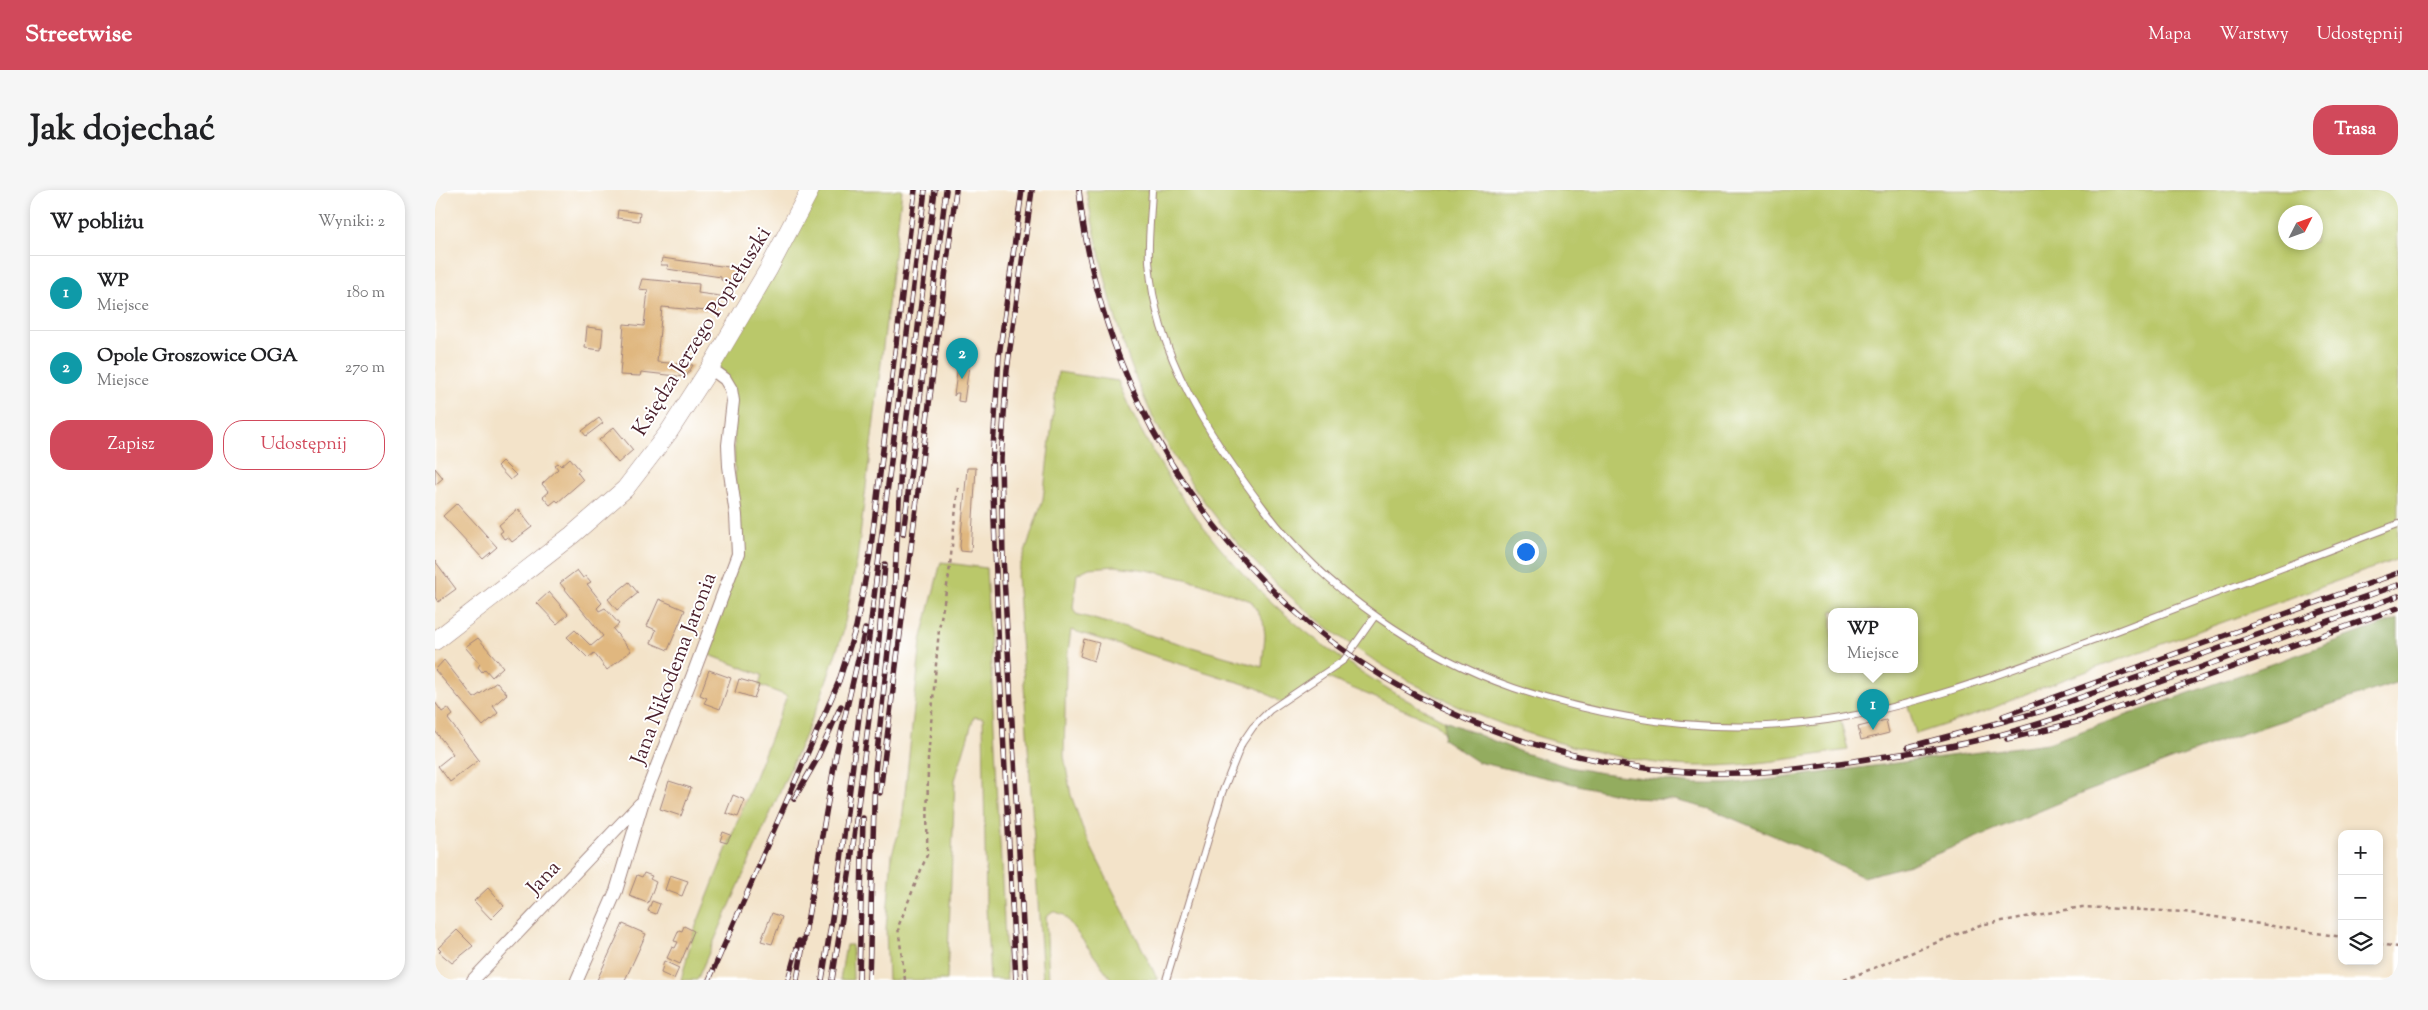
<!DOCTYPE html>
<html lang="pl">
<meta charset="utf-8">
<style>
body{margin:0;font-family:"Sorts Mill Goudy",serif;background:#f6f6f6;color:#202124}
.controls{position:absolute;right:15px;bottom:15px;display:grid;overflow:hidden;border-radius:10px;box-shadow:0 2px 8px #0003}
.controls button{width:45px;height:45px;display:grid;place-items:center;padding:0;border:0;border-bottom:1px solid #e0e0e0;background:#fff;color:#202124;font:25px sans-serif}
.compass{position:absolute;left:1843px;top:15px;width:45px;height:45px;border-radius:50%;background:#fff;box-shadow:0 2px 8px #0003;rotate:48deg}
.you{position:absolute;left:1090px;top:361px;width:18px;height:18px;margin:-12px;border:4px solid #fff;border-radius:50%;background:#1a73e8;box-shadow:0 0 0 8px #1a73e833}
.badge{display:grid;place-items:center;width:32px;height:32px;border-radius:50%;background:#d1495b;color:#fff;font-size:16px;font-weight:700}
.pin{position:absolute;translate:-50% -41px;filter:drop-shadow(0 1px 2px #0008)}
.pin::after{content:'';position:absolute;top:26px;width:18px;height:15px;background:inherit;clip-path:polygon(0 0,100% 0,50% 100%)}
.popup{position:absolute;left:1393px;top:418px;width:90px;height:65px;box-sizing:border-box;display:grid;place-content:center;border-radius:10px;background:#fff;filter:drop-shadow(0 1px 4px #0005);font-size:16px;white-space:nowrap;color:#757577}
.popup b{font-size:19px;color:#202124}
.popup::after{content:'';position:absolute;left:50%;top:100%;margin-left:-10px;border:10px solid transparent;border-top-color:#fff}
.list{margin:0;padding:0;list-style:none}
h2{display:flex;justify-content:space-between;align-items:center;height:65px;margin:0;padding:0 20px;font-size:21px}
h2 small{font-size:16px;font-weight:400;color:#757577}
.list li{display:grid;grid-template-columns:32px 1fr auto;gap:15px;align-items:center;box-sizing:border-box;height:75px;padding:0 20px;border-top:1px solid #e0e0e0}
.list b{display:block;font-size:19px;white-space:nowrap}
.list p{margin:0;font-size:16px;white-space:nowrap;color:#757577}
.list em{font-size:16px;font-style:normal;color:#757577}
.actions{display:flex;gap:10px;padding:15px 20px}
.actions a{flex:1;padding:11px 0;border:1px solid #d1495b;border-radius:20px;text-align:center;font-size:18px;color:#d1495b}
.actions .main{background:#d1495b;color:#fff}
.icon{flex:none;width:28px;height:28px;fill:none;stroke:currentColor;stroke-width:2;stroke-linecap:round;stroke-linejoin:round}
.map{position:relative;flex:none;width:1963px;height:790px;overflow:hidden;border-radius:20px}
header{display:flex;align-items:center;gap:30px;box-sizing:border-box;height:70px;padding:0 25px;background:#d1495b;color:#fff}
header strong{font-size:24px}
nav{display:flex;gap:28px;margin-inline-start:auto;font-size:18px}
.intro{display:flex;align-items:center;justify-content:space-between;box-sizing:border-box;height:120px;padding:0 30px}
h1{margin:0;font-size:35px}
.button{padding:12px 22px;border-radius:20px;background:#d1495b;color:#fff;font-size:18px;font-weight:700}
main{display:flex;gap:30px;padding:0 30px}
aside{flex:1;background:#fff;border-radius:20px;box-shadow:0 2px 8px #0003}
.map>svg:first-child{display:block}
.green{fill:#bac86a;stroke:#82744a;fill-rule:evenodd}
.forest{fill:#93ac5e;stroke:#6e6644}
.building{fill:#e0b77f}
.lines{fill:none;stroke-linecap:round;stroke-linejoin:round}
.service-casing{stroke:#9e817a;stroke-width:8}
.minor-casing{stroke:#9e817a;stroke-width:14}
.secondary-casing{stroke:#9e817a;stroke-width:19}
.path{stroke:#9e817a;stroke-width:2.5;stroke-dasharray:4 4;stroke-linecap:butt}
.service{stroke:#fff;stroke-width:6}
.minor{stroke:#fff;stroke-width:12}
.secondary{stroke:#fff;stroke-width:18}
.rail-casing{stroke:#4a1f2b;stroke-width:5.5}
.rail{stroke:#fff;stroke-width:4;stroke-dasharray:11;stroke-linecap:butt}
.labels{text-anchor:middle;stroke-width:4;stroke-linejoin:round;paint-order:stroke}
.street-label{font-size:21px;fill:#4a1f2b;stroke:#fff}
</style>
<header>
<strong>Streetwise</strong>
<nav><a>Mapa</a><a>Warstwy</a><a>Udostępnij</a></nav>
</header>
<div class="intro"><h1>Jak dojechać</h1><a class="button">Trasa</a></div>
<main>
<aside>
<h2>W pobliżu<small>Wyniki: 2</small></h2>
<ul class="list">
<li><span class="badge" style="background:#0f9aa8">1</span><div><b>WP</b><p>Miejsce</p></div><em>180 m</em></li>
<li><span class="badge" style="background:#0f9aa8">2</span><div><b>Opole Groszowice OGA</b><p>Miejsce</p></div><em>270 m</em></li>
</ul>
<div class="actions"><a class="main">Zapisz</a><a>Udostępnij</a></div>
</aside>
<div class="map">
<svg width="1963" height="790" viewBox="0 0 1963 790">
<rect width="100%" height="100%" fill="#fff"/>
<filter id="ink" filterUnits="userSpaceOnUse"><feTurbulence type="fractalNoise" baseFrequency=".02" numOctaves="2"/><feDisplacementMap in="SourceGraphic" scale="10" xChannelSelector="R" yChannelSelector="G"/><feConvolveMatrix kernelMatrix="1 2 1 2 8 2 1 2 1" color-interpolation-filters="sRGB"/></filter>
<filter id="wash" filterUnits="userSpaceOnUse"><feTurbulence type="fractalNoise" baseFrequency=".0096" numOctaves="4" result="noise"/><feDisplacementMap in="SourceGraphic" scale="20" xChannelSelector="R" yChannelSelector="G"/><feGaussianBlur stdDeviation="1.12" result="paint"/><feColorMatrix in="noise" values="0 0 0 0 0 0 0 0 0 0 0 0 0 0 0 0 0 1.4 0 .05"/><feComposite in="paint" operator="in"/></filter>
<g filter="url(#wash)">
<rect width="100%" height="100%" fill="#f3e3c9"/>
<path class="green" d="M375,0H467L422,371L408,442L384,513L262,790H246L259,741L352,506L324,495L327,485L267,462L297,382L301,325L298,211L275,178Z
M651,0H1963V369L1600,500L1549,522L1481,544L1472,512L1405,528L1413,560C1364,567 1314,577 1264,576C1229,576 1192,569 1158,561C963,518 786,387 706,201C679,136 665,69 651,0ZM1850,22H1880V52H1850ZM1397,421H1479V479H1397Z
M623,182L683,191C696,225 715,257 734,288C806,401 893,469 1010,531L1009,543L1001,533L888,486L847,513L822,498L636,440L631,477L629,566L636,605L650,645L723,790H677L629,725L618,721L611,726L614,790H608L582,385L608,309ZM680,376L712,380L763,392L816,411L828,431L830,445L827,477L641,424L638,418L642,384L654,378Z
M506,372L551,378L572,790H555L551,717L548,528L539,527L520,590L512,790H453L451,739L457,664L467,632L486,451Z
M411,755H417L418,790H405Z"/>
<path class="forest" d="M1963,429V492L1798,547L1648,603L1475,675L1428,687L1370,659L1275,619L1239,610L1199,608L1043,572L1008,549L1010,531L1086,562L1134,577L1167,583L1259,594H1292L1340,589L1613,553Z"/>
<g id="blocks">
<path class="building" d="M183,20L205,23L204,31L182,28Z
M227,68L234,69L309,79L307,92L286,90V87L232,79L233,75H226Z
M207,89L264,94L263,103L285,106L283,122L227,117L222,172L258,175L251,187L206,182L205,186L185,185L189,134L209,136L213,100L204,99Z
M152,137L168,139L166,160L150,158Z
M524,167L535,168L529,212L523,211L524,203H521L519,206Z
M164,228L168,233L151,246L147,241Z
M179,237L198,260L183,273L164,250Z
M135,268L145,280L142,282L148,290L123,312L121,310L115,315L108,307L114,302L107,294L123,279L120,275L123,273L126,276Z
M67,271L81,285L75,290L62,276Z
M0,278L8,288L0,295Z
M532,278H541L536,362L526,361L525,356Z
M22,313L62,357L48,369L8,326Z
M83,319L97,337L77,352L73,347L69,349L65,343L68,341L64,335Z
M0,371L21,399L3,412L0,407Z
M142,380L148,388L151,386L156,392L152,394L167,413L162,418L164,421L170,418L184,434L178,439L196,461L172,480L159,463L153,468L132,447L140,440L156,456L168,446L125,393Z
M194,392L203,403L182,420L173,409Z
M114,402L133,424L122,434L102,413Z
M224,409L250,420L233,460L216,453L221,440L212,436Z
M43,448L68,477L57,487L50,479L47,482L43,477L45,474L30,457Z
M649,449L664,453L659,471L645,466Z
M9,470L39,508L62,492L72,504L58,516L63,523L48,536L0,480Z
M274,480L296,488L285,519L269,513L272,508L265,505Z
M304,489L324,495L319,508L300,502Z
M0,512L7,522L13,518L18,525L13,529L44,570L15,592L3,576L18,564L0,541Z
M1451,530L1454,543L1426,550L1423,537Z
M234,591L256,598L246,626L225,619Z
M298,605L310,610L303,627L291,623Z
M288,642L296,645L292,653L285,651Z
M209,683L217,686L215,689L221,692L213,713L194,706L202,685L207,687Z
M235,685L253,691L247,706L230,700Z
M53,698L69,716L56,729L39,711Z
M217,711L225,714L221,724L213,721Z
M337,723L347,727L337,754L326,751Z
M188,734L211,744L190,790H162Z
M249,736L259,741L245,774L232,768L237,757L240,758L243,752L239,751L244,740L247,741Z
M22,740L38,756L17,773L4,762L6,761L3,758Z
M229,771L244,778L239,789L226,783Z"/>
</g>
</g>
<g filter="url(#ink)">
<use href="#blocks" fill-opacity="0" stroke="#9e817a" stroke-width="1"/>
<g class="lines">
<g class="service-casing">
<path id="service" d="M717,0C716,24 713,48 714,71C720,166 775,247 830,320C890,400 985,465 1079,498C1181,532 1285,546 1392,530C1486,516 1577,480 1666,447C1765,410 1864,372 1963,334
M731,790L787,603L807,553L818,537L835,520L909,470L940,426"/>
</g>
<g class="minor-casing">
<path id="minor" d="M38,790L205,614
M142,790L181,701L208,611L257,487L303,364L301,325L294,276L293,255L298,211L296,199L290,189L275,178"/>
</g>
<g class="secondary-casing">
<path id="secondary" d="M0,451L137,345L190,299L233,243L275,178L333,80L375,0"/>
</g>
<path class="path" d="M1944,754L1963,757
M470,790L463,737L492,665L493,569L504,439L514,385L523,298
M1409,790L1545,735L1647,717L1749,722L1907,747"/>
<use href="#service" class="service"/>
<use href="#minor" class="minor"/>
<use href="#secondary" class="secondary"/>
<g class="rail-casing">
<path id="rail" d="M644,0C659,147 725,286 828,391C945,511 1108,578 1275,583C1328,585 1380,577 1432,569C1465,564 1498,560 1530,553C1601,538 1669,512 1736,488C1812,461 1887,433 1963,406
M468,344L511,0
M1568,526L1963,383
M1572,549L1646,531L1963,418
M1473,557L1607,521L1963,395
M445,603L521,0
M359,609L381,571L406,516
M324,674L404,491L421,437L435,365L480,0
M274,790L327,669
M353,790L364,751
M362,790L401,565L430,439
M387,790L404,686L490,0
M397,790L415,679L444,449L450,374
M424,790L428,628
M434,790L440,581L459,405L466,275L500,0
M581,790L564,466L557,274L564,166L587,0
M591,790L568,367L566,269L572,180L597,0"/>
</g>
<use href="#rail" class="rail"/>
</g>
</g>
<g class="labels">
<g class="street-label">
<text transform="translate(266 141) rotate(-58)" y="7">Księdza Jerzego Popiełuszki</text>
<text transform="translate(238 478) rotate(-69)" y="7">Jana Nikodema Jaronia</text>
<text transform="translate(108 687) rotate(-47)" y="7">Jana</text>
</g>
</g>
</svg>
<div class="controls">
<button>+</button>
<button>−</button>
<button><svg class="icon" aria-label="layers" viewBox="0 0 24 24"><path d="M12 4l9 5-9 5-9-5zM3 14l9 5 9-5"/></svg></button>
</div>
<svg class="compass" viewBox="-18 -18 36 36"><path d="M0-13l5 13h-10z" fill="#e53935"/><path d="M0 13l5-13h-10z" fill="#757577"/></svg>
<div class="you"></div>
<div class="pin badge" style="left:1438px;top:540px;background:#0f9aa8">1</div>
<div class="popup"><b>WP</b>Miejsce</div>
<div class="pin badge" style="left:527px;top:189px;background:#0f9aa8">2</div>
</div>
</main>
